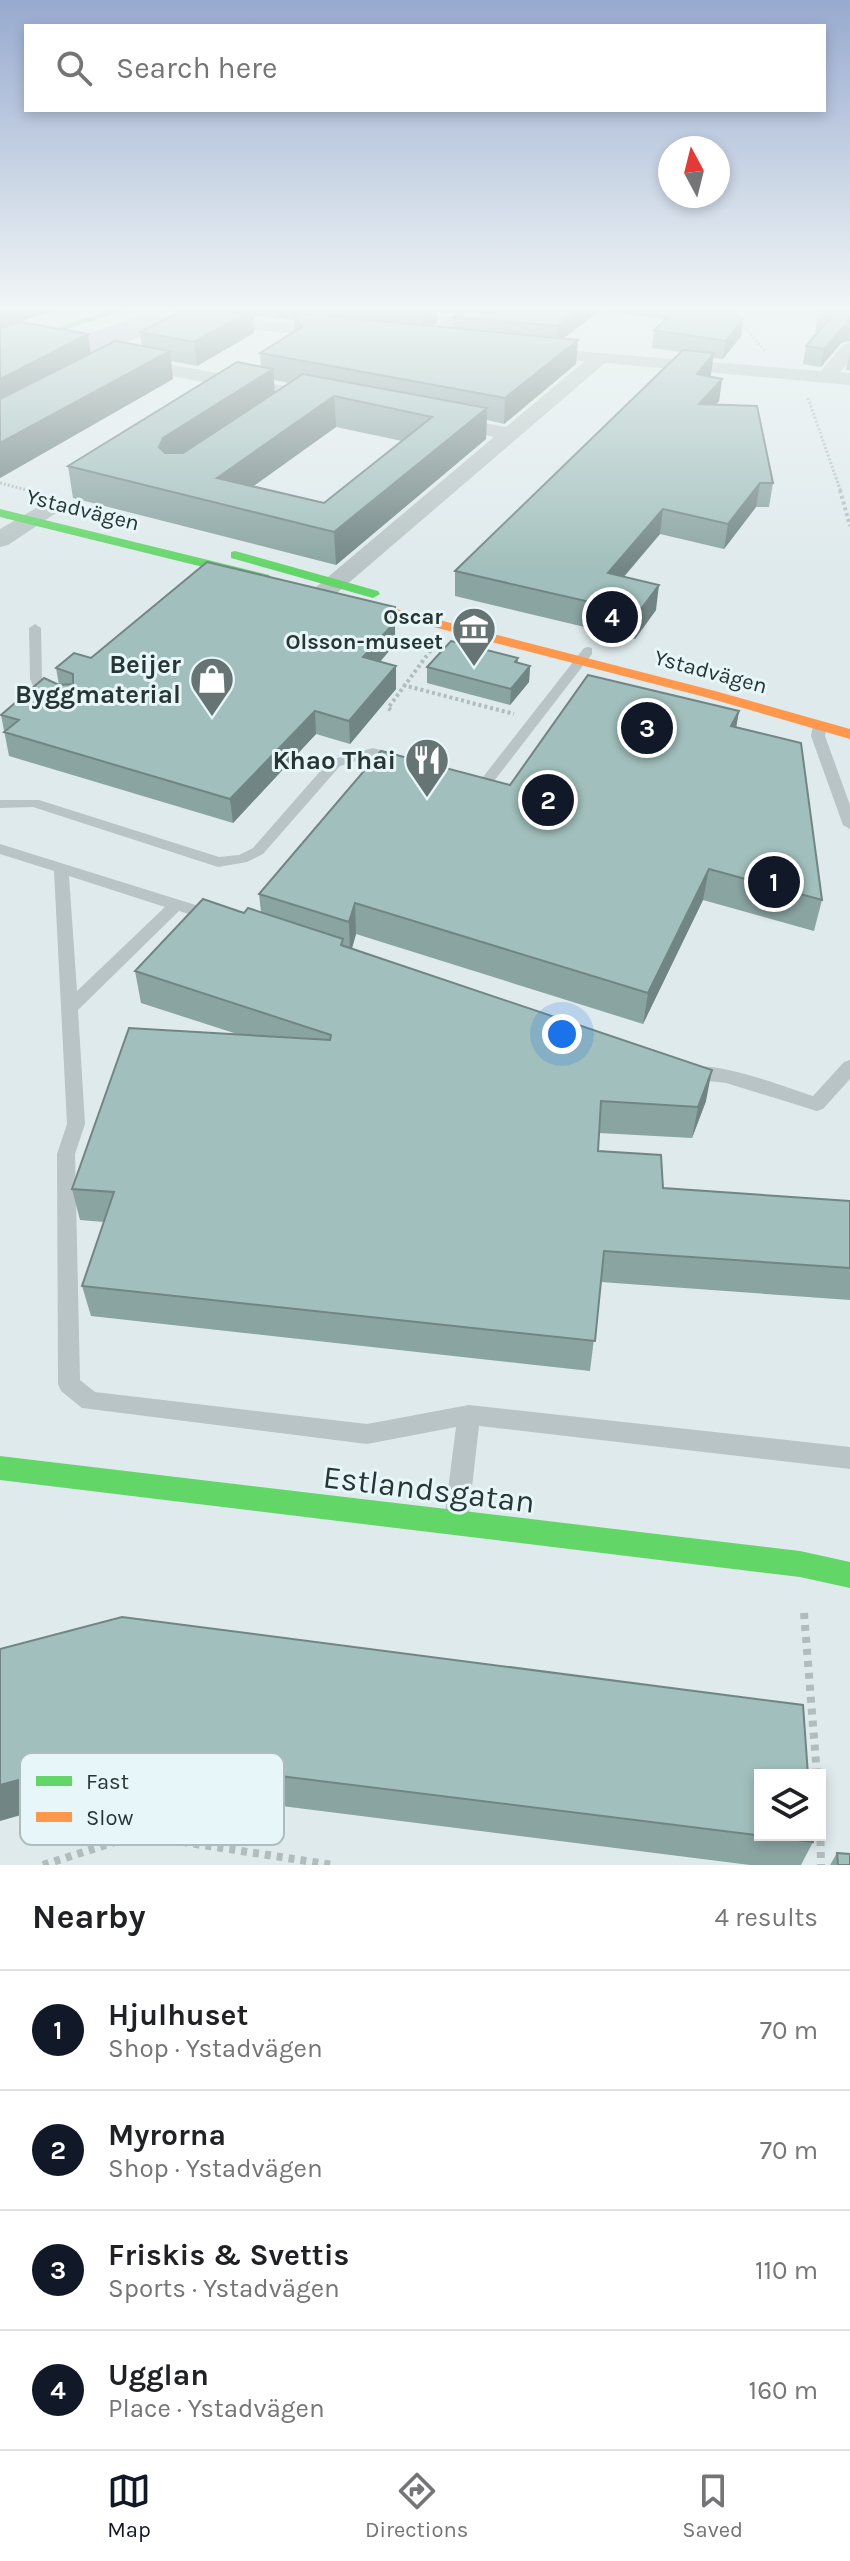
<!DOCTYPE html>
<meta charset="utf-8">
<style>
body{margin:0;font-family:Karla,sans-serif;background:#f2f2f2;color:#202124}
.controls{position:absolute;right:24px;bottom:24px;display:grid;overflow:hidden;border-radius:0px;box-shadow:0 4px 12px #0003}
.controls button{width:72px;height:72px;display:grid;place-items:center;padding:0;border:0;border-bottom:2px solid #e0e0e0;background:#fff;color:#202124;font:40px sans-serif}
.compass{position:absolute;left:658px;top:136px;width:72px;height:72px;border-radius:50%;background:#fff;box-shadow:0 4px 12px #0003;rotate:353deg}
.you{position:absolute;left:562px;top:1034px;width:28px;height:28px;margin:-20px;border:6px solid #fff;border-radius:50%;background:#1a73e8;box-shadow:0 0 0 12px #1a73e833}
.badge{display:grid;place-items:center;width:52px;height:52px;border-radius:50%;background:#111827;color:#fff;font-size:26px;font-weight:700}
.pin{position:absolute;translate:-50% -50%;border:4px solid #fff;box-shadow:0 2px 8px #0006}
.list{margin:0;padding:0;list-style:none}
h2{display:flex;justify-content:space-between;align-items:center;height:104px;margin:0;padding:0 32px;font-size:34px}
h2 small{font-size:26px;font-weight:400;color:#757577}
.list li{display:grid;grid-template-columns:52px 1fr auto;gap:24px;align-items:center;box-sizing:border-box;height:120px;padding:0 32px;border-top:2px solid #e0e0e0}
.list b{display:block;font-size:30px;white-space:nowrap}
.list p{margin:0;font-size:26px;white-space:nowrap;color:#757577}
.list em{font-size:26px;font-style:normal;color:#757577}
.icon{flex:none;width:44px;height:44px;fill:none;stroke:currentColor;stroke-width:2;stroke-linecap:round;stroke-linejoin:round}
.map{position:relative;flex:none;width:850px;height:1865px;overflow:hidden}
.search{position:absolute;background:#fff;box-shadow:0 4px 12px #0003;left:24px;right:24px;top:24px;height:88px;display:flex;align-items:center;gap:20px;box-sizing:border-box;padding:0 28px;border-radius:0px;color:#757577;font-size:30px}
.sheet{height:584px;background:#fff}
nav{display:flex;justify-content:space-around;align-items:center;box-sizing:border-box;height:112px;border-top:2px solid #e0e0e0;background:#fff;font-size:22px;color:#757577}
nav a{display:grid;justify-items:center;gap:4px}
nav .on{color:#111827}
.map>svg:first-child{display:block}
.green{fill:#b9c0d4}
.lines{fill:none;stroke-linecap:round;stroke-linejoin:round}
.path-far2{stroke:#b1bdbd;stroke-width:3;stroke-dasharray:2 2;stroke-linecap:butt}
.path-far1{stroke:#b1bdbd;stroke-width:4;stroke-dasharray:3 3;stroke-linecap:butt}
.path{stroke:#b1bdbd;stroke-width:8;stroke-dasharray:6 6;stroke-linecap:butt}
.lane{fill:#b8c4c5;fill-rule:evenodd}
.street{fill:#b8c4c5;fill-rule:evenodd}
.fast{fill:#63d668;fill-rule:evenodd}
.slow{fill:#ff974d;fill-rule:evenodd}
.wall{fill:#8aa4a2;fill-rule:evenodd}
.shaded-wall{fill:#718684}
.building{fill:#a1bfbc;stroke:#718684;stroke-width:2;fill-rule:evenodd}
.labels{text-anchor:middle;stroke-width:6;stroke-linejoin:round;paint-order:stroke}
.far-street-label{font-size:22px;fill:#273534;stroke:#e6f6f9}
.far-poi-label{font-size:22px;font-weight:bold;fill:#273534;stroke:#e6f6f9;text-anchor:end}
.poi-label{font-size:26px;font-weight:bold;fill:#273534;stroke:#e6f6f9;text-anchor:end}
.near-street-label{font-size:32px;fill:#273534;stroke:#e6f6f9}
.key{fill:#e6f6f9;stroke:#adbcbe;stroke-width:2}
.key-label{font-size:22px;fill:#273534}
</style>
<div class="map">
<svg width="850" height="1865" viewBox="0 0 850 1865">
<rect width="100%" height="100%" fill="#dfeaec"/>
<path class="green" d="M143,315L175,319L93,359L40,350Z"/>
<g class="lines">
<path class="path-far2" d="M740,322L765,351
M808,398L841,492
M0,483L31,491"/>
<path class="path-far1" d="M27,490L31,491
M840,490L850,526
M403,685L514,714
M391,710L388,708L431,650"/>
<path class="path" d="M804,1613L817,1775
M820,1816L821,1865
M43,1865L137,1835L333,1865"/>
<path class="lane" d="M434,315L463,319L459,322L437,320L434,319Z
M35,624L41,628L42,679L47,689L58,695L51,699L37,695L30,679L29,628Z
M588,647L592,648V654L491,785L486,786L466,781L464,778L466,775L483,777L584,648Z
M820,722L827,726L825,736L850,805V829L843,825L811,736L813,726Z
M373,748L403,756L405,759L398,763L373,756L340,766L263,854L247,862L218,867L33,807L0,808V800H39L219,857L239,855L253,848L330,760Z
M0,844L218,912L220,916L212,921L179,911L78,1010L85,1124L75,1154L80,1380L95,1392L367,1424L469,1405L850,1447V1469L479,1426L469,1513L465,1521L457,1524L449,1521L445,1513L456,1427L367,1444L82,1408L61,1391L58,1384L57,1154L67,1124L54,871L0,854ZM69,876L165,907L77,991Z
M850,1060V1079L823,1109L817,1111L726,1083L684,1078L681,1073L684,1068C714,1059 782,1086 813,1096L844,1062Z"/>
<path class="street" d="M170,310H200L235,318L341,328L350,333L341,338L235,328L173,314Z
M462,310H482L432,346H418L416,342L418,338Z
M850,343V361L840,372L850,373V385L605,363L331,598H313L309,593L494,437L434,425L431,421L434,417L441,415L506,427L585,361L533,357L524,351L526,347L821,371L843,345Z
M126,356L322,393L332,399L322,405L119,366L117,362Z
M48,501L56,503L59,508L56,513L8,545L0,547V529Z"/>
<path class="fast" d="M112,310H125L0,351V345Z
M0,509L269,575L271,578L264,582L0,517Z
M235,551L378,591L380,594L373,598L231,558V552Z
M0,1456L800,1551L850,1562V1588L800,1577L0,1480Z"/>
<path class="slow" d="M338,594L715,691L850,729V739L705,697L333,601V595Z"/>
</g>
<path class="wall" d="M183,310H458L450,314L437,313V323L432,326L453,328V317L464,310H731L743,319L741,336L723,359L713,358L709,376L722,379L719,401L716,404L773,483L769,507H756L724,549L660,534L624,577L656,610L635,639L455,596V571L681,352L652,348L654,330L665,320L601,310L563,339L578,340L576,364L504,424L487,420L486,439L336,565L73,498L68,466L261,367L260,353L294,332V320L284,319L283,317L279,319L253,316L254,333L197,366L171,361L173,379L0,478V328L91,353L142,346L140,332ZM274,380L289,383L275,393ZM336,427L402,441L324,503L253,486Z
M850,310V341L841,343L821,367L803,364L806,346L818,333L815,332L818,315Z
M850,351V370H846Z
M395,644L380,662L396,689L350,744L316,734L233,823L9,756L1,715L59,685L56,668L91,658Z
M518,658V663L530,666L529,682L510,705L427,683V667Z
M739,711L736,727L822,900L814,931L703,900L643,1024L356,934L352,949L706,1101L692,1138L599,1133L598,1151L663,1188L850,1201V1300L601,1282L590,1371L91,1316L82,1286L104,1222L80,1220L72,1189L237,1034L141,1003L135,971L244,913L261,912L259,894L510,785Z
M0,1649L813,1842L801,1865H750L123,1786Z
M837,1853L850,1865H830Z"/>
<path class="shaded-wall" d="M0,310H57L0,328Z
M253,310L254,333L197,366L194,342Z
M278,310H282L283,317L279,319Z
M431,310H437V323L423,332V315Z
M580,310H601L556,344L557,326Z
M743,319L741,336L723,359L726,341Z
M850,324L849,340L841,343L821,367L824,349L844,326Z
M88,334L92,362L0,412V379Z
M578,340L576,364L504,424L505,398Z
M170,351L173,379L0,478V443Z
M714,353L711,375L694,396L697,374Z
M273,369L275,399L163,479L159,447L163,438Z
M722,379L719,401L696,426L699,404Z
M334,396L336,427L227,505L217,478Z
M487,408L486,439L336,565L334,532Z
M760,483L756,507L724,549L728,524Z
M663,509L660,534L605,598L608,573Z
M659,585L656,610L635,639L638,613Z
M395,607V644L364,680L363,657Z
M396,666V689L350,744L349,721Z
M530,666L529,682L510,705L511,689Z
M315,711L316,734L233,823L230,799Z
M739,711L734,740L731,726Z
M709,869L703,900L643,1024L648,993Z
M355,903L356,934L350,954L349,922Z
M712,1070L706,1101L692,1138L698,1107Z
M110,1755L123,1786L0,1821V1785Z"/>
<path class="building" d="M183,310H253L194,342L140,332Z
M366,310H431L423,315Z
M464,310H580L557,326L453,317Z
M676,310H731L743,319L726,341L654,330Z
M823,310H850V324L844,326L824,349L806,346L831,317L818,315Z
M293,313L578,340L505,398L260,353L302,327Z
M21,322L88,334L0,379V328Z
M115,341L170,351L0,443V399Z
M683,350L714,353L697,374L722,379L699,404L757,406L773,483H760L728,524L663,509L608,573L659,585L638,613L455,571Z
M237,362L273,369L163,438L159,447L165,453H183L303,374L487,408L334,532L68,466ZM334,396L432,417L324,503L217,478Z
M207,562L395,607V622L363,657L396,666L349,721L315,711L230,799L4,732L19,720L1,715L44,678L59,685L73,684V674L56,668L74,653L91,658Z
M451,641L518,658L515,662L530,666L511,689L427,667Z
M588,675L739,711L731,726L801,743L822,900L709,869L648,993L355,903L349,922L259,894L381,751L510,785Z
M203,899L244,913L248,908L343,939L341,945L712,1070L698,1107L601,1101L598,1151L661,1155L663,1188L850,1201V1268L604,1251L595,1341L82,1286L114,1192L72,1189L129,1028L330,1040L331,1035L135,971Z
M122,1617L803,1705L808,1775H760V1835H813V1842L110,1755L0,1785V1649Z
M837,1853L850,1854V1865H838Z"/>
<linearGradient id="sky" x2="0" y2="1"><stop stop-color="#97aacf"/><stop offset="0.54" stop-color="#f1f6f6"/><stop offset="1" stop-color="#f1f6f6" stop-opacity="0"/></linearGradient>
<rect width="850" height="571" fill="url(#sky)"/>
<defs>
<g id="museum-pin" transform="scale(2.3)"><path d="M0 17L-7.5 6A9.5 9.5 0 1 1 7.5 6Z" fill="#677474" stroke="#e6f6f9"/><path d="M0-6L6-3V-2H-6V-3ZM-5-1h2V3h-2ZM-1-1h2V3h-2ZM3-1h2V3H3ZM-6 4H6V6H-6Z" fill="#fff"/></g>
<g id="shop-pin" transform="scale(2.3)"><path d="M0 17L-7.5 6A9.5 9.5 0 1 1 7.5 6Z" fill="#677474" stroke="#e6f6f9"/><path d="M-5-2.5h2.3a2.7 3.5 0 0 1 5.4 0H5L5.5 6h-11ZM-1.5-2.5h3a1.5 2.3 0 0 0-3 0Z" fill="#fff"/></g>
<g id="restaurant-pin" transform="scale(2.3)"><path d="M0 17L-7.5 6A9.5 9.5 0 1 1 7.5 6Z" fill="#677474" stroke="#e6f6f9"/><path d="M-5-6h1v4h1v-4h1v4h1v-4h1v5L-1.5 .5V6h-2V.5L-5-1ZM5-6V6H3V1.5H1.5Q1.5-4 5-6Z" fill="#fff"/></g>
</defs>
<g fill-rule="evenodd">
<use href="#museum-pin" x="474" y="629"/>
<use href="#shop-pin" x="212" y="679"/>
<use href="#restaurant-pin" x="427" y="760"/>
</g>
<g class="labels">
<g class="far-street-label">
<text transform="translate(83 509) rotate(14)" y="8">Ystadvägen</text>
<text transform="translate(711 671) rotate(15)" y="8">Ystadvägen</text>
</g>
<g class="far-poi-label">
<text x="443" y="624">Oscar<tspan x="443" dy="25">Olsson-museet</tspan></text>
</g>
<g class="poi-label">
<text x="181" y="673">Beijer<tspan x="181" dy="30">Byggmaterial</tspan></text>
<text x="396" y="769">Khao Thai</text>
</g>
<g class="near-street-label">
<text transform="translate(429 1489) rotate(7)" y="11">Estlandsgatan</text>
</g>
</g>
<rect x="20" y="1753" width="264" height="92" rx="12" class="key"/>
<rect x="36" y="1776" width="36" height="10" fill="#63d668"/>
<rect x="36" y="1812" width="36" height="10" fill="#ff974d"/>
<g class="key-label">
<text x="86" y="1789">Fast</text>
<text x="86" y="1825">Slow</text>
</g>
</svg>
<div class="controls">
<button><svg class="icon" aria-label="layers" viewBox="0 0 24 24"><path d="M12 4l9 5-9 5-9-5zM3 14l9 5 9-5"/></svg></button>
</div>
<svg class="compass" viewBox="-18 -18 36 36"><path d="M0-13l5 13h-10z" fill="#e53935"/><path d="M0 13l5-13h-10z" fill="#757577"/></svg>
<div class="you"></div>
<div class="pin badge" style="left:774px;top:882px">1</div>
<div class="pin badge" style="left:548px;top:800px">2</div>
<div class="pin badge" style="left:647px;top:728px">3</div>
<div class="pin badge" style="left:612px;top:617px">4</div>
<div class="search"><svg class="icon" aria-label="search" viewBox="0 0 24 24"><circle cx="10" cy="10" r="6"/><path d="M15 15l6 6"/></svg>Search here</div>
</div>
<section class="sheet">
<h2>Nearby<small>4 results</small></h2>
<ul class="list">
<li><span class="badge">1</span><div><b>Hjulhuset</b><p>Shop · Ystadvägen</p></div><em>70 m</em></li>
<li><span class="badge">2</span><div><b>Myrorna</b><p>Shop · Ystadvägen</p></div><em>70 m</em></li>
<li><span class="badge">3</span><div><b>Friskis &amp; Svettis</b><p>Sports · Ystadvägen</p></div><em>110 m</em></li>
<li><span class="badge">4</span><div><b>Ugglan</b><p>Place · Ystadvägen</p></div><em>160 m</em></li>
</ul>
</section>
<nav>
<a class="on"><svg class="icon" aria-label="map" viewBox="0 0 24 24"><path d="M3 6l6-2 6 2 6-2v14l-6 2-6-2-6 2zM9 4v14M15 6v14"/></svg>Map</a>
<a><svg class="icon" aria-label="directions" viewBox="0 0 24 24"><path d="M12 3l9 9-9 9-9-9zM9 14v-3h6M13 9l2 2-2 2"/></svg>Directions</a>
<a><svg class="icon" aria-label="saved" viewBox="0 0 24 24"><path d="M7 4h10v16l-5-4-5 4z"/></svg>Saved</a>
</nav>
